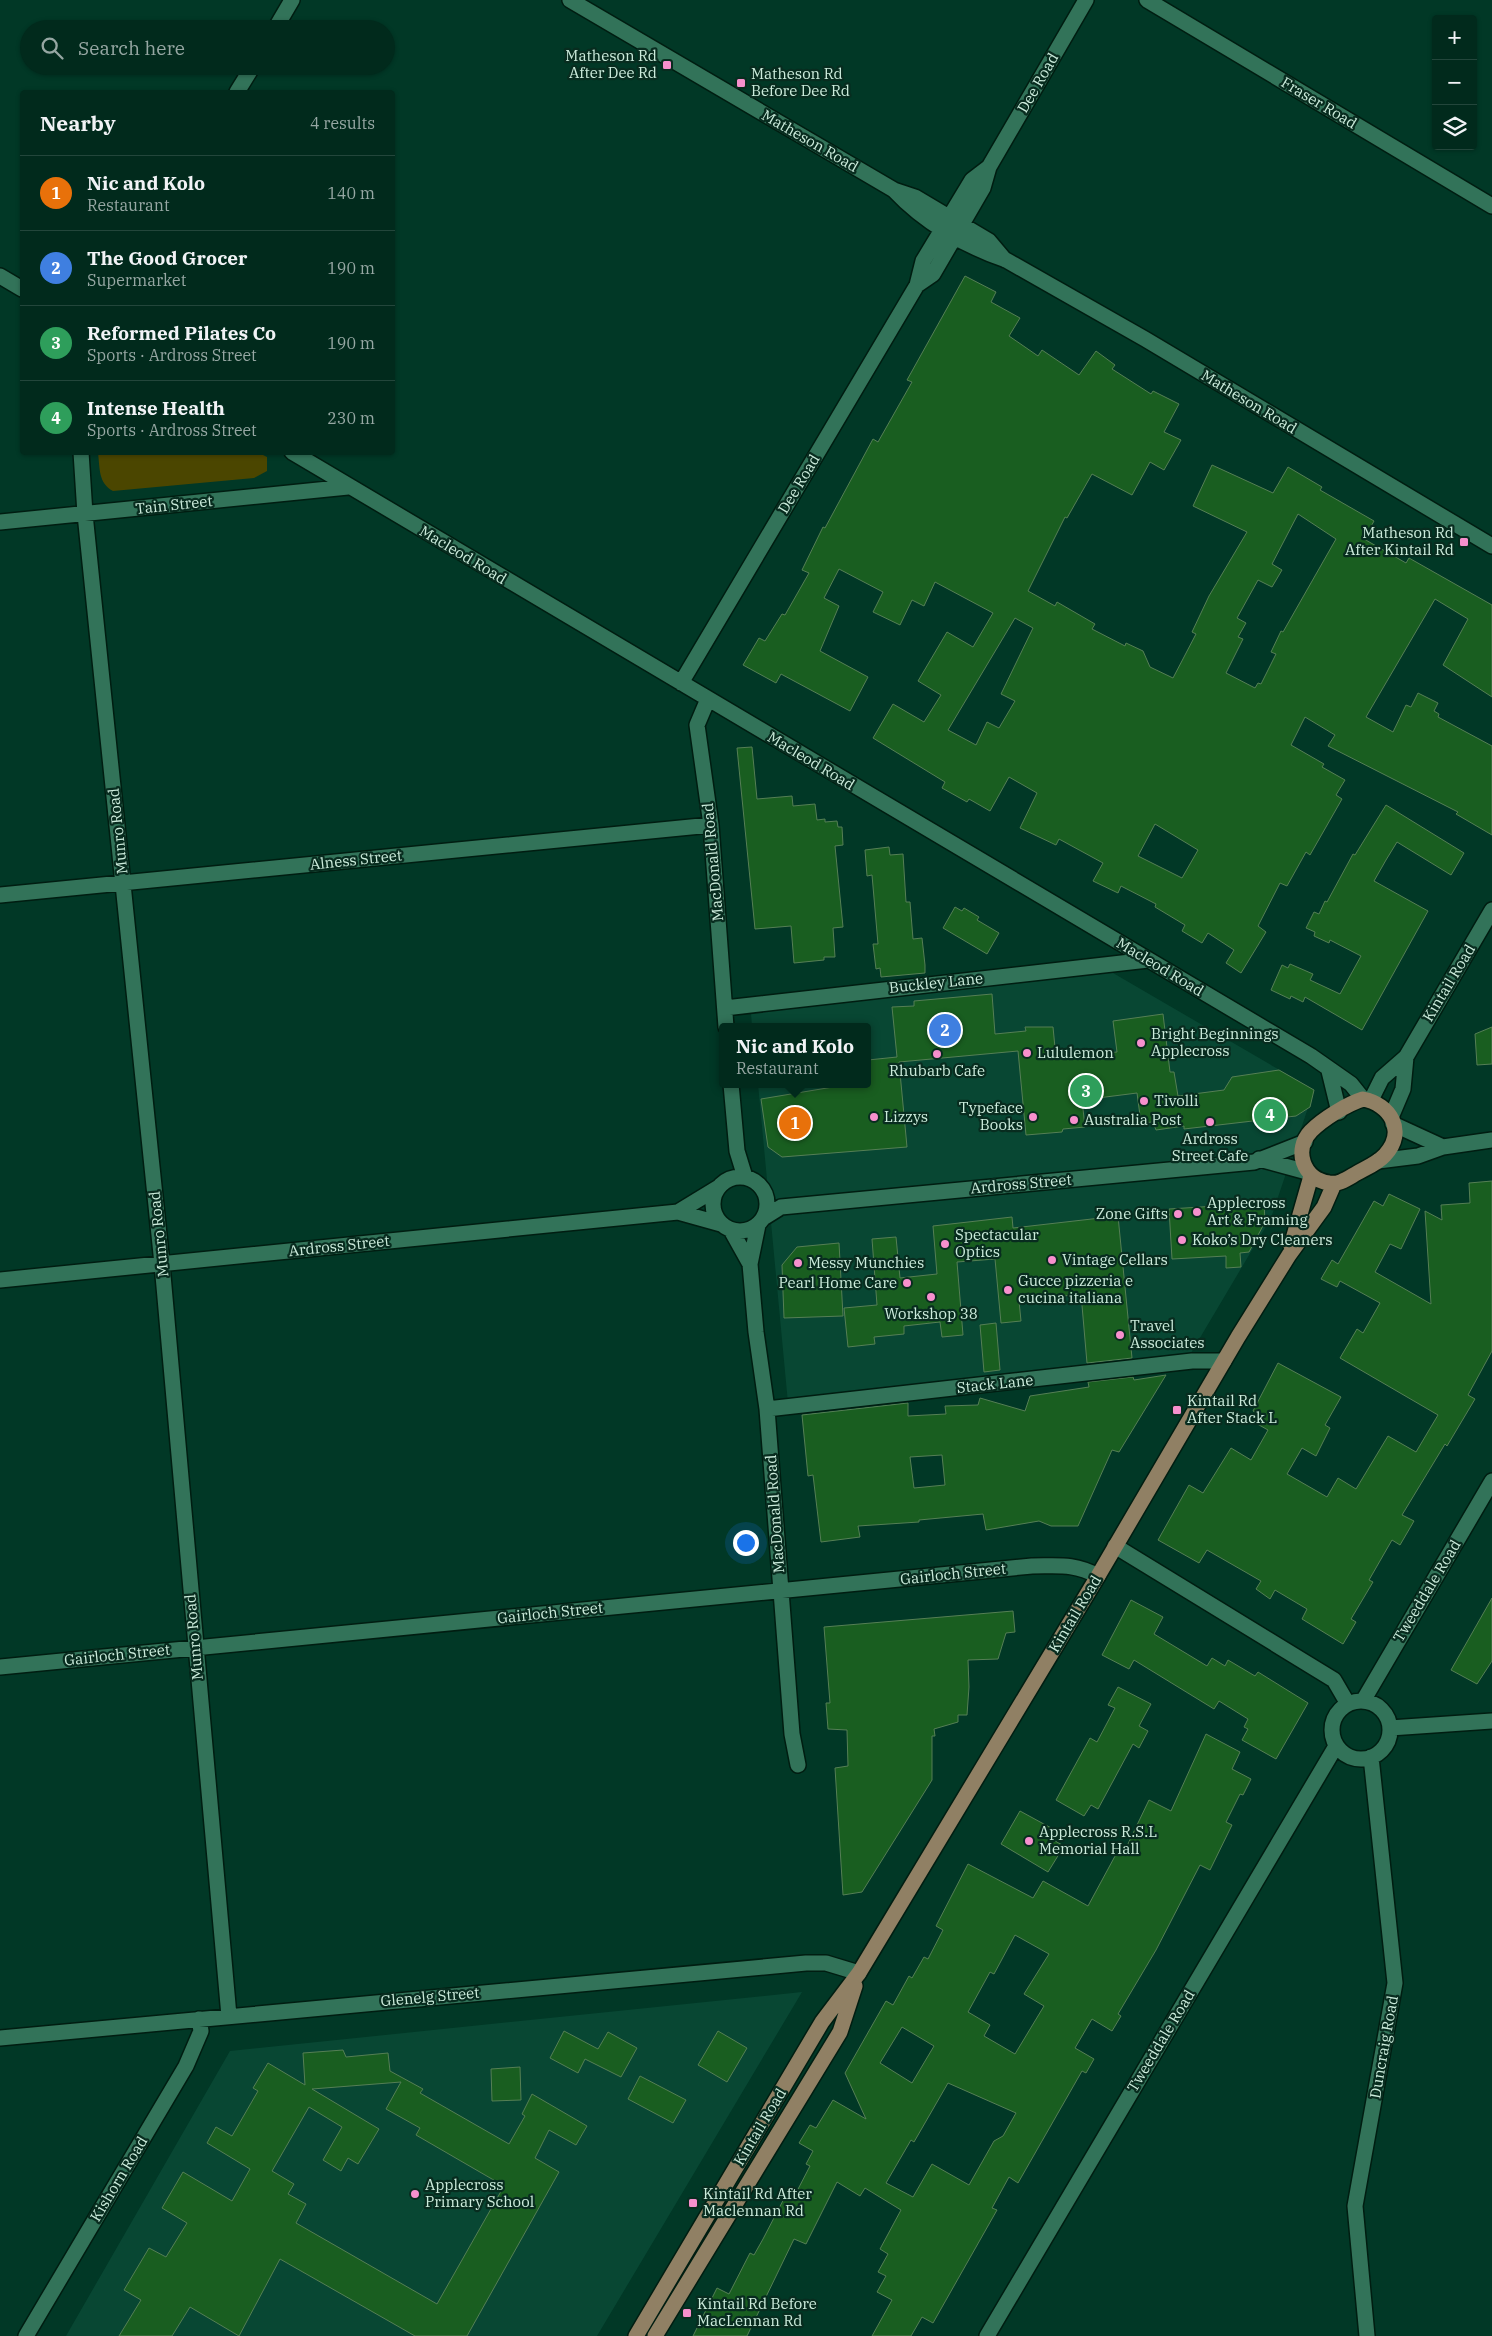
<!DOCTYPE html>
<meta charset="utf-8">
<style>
body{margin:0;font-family:"IBM Plex Serif",serif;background:#0b3225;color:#f1f3f6}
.controls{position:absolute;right:15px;top:15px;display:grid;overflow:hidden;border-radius:5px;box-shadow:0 1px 4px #0004}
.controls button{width:45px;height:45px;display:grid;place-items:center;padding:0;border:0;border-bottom:1px solid #23463b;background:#012a1c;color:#f1f3f6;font:25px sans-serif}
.you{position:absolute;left:745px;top:1542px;width:18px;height:18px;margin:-12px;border:4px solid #fff;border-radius:50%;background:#1a73e8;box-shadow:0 0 0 8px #1a73e833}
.badge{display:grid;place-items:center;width:32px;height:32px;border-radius:50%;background:#db2777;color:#fff;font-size:16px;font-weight:700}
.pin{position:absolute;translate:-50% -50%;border:2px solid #fff;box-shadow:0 1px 5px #0006}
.popup{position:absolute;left:719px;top:1023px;width:152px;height:65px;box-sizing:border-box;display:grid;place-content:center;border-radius:5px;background:#012a1c;filter:drop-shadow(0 1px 4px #0005);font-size:16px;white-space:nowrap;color:#96a7a3}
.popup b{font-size:19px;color:#f1f3f6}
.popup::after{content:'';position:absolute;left:50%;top:100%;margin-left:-10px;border:10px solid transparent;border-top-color:#012a1c}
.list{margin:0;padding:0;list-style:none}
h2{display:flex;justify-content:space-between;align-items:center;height:65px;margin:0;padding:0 20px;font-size:21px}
h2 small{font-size:16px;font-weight:400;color:#96a7a3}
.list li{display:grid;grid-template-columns:32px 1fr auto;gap:15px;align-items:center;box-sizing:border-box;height:75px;padding:0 20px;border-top:1px solid #23463b}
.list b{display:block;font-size:19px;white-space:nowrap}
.list p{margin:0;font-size:16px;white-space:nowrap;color:#96a7a3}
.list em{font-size:16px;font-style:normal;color:#96a7a3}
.icon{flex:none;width:28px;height:28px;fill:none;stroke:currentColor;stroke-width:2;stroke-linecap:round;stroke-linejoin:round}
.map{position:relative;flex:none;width:1492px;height:2336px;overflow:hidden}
.search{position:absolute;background:#012a1c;box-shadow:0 1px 4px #0004;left:20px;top:20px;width:375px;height:55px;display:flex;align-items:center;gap:12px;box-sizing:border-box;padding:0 18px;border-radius:28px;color:#96a7a3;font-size:19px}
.panel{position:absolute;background:#012a1c;box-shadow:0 1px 4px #0004;left:20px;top:90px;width:375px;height:365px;border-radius:5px}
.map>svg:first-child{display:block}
.built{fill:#084733}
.green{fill:#4b4600}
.building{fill:#195e20;stroke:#557f55;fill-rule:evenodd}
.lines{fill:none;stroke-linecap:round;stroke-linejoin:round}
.minor-casing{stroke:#001d11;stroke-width:18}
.major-casing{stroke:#001d11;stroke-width:18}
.minor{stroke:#327359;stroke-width:15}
.major{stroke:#908064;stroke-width:15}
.poi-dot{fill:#f790cd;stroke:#082c1f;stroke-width:2}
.labels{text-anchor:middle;stroke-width:4.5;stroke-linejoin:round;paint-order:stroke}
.poi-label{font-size:15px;fill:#ccecdc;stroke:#082c1f;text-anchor:start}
.street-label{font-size:15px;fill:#ccecdc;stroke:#082c1f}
</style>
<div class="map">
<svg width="1492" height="2336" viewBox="0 0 1492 2336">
<rect width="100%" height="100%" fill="#013826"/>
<path class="built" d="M1101,966L1314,1090L1271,1218L1188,1358L788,1403L758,1084H868V1027H752L750,999Z
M802,1992L597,2336H66L230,2051Z"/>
<path class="green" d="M98,453H259L267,457V471L254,478L113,491C98,483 100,468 98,453Z"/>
<path class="building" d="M965,276L996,292L991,302L1020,318L1009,336L1038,356L1042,350L1079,375L1096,351L1115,365L1112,369L1151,394L1153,391L1179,404L1164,432L1181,440L1164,470L1150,462L1132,495L1092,474L1067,518L1065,517L1028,591L1055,606L1057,602L1095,624L1092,629L1125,646L1126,643L1143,651L1150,667L1173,678L1196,634L1192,632L1209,596L1247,532L1193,506L1212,465L1273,493L1288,467L1322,487L1320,490L1374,521L1364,539L1406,563L1409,558L1492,605V697L1443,665L1468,619L1435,599L1366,717L1393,732L1406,705L1411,707L1418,693L1438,703L1434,711L1439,714L1438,717L1492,746V835L1456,814L1458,812L1328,746L1335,735L1305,717L1291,745L1324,764L1322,767L1345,780L1336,795L1342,799L1310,855L1306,852L1287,886L1280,883L1258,926L1266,932L1241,973L1226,963L1234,950L1208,933L1202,943L1182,931L1185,925L1155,907L1156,904L1121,886L1118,893L1093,881L1103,863L1059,839L1056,845L1020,828L1037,793L1009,777L990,811L969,799L967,802L942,788L945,782L873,738L893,704L924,722L941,695L918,681L947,632L973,647L993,613L935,582L924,606L912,600L900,625L873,612L883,592L839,569L824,598L839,606L820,651L868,677L850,711L781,674L776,683L743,665L759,638L765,641L782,614L785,615L809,573L802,570L823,527L825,528L873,439L878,442L912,382L907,380ZM1298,514L1336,539L1283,632L1281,631L1271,652L1276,654L1261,684L1258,683L1255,688L1226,673L1243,639L1238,637L1246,623L1237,618L1258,580L1272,587L1282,570L1272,564ZM1015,618L1033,628L1001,694L1015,701L999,728L987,722L976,745L948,730ZM1155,824L1198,850L1182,878L1138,856Z
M752,747L757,799L792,796L793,806L815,804L817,820L825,819V822L837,821L838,827H842L843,845L835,846L843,927L833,928L835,957H824V960L794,963L791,926L755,929L737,748Z
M1386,805L1464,853L1451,875L1397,842L1386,860L1374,881L1428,911L1362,1030L1305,997L1303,1002L1291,996L1290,999L1271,990L1282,965L1288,968L1290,964L1313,974L1310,980L1340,994L1361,956L1330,940L1329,943L1314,936L1315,932L1306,928L1314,912L1319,914L1325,901L1327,902L1353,854L1355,855Z
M889,847L890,855L903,854L906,902H910L913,939L922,938L925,965V973L881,977L880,968L876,969L873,944H878L872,875L867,876L865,850Z
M955,907L962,911L964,908L979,917L977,920L999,933L987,954L943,928Z
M992,994L995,1034L1026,1031L1025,1027H1053L1056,1058L1117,1052L1113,1021L1163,1014L1170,1072H1174L1178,1096L1224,1090L1232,1077L1279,1070L1314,1090L1310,1107L1296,1116L1184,1129V1126L1156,1130L1153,1122L1141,1123L1137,1093L1082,1100L1085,1127L1063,1129L1062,1132L1026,1135L1018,1051L899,1062L907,1147L782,1157L768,1147L761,1099L839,1086V1084H868V1060L897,1057L892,1007L914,1006V1001Z
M1492,1027V1064L1477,1065L1475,1034Z
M1492,1181V1351L1468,1395L1475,1399L1447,1446L1445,1444L1402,1515L1414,1521L1400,1545L1392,1540L1369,1580L1373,1582L1351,1619L1356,1622L1343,1644L1302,1619L1307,1609L1275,1590L1270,1599L1256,1589L1261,1581L1207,1550L1199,1563L1158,1540L1189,1485L1203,1493L1231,1448L1251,1460L1268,1430L1252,1421L1257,1413L1253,1411L1278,1363L1341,1397L1325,1425L1330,1428L1316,1456L1302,1448L1287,1474L1327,1497L1338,1478L1356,1489L1388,1436L1416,1452L1438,1415L1340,1358L1357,1329L1363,1333L1380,1303L1340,1281L1337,1287L1321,1279L1332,1260L1338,1264L1374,1201L1383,1206L1389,1194L1420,1209L1401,1249L1390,1244L1375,1272L1431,1304L1425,1211L1442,1220L1441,1205L1470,1203L1469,1183Z
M1264,1203L1265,1222L1249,1252L1240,1253L1241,1267L1226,1268V1256L1172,1259L1169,1209Z
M1118,1216L1132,1358L1087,1363L1081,1294L1019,1301L1021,1321L1001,1323L995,1259L957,1262L963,1335L942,1337L940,1322L904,1326V1334L874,1337L875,1344L848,1347L844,1308L877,1305L872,1239L896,1237L900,1278L937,1274L933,1226L1012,1217L1013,1228Z
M839,1243L843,1316L784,1318L782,1265L797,1247Z
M996,1323L1000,1370L984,1372L980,1325Z
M1166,1375L1119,1452L1112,1450L1078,1526H1051L1039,1521L986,1530L983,1514L919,1520V1522L858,1526L860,1537L821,1542L813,1475L808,1476L802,1415L908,1403V1416L946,1414L945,1406L978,1405L980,1398L1025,1411L1030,1396L1089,1387L1088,1382L1133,1377L1134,1380ZM942,1455L945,1485L914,1488L910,1457Z
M1492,1598V1661L1477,1684L1451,1670Z
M1131,1600L1163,1617L1154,1634L1207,1666L1212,1658L1225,1666L1228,1660L1255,1676L1258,1672L1308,1703L1276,1759L1242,1740L1248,1729L1244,1727L1248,1719L1219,1701L1214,1709L1134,1660L1129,1669L1102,1655Z
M1013,1611L1015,1632L1006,1633L998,1659L968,1660L969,1687L967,1715H958V1722L934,1729L935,1736H932V1780L862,1892L843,1895L835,1768L848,1766L847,1730L828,1729L826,1703H830L824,1627Z
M1118,1687L1151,1704L1139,1726L1148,1731L1139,1748L1133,1744L1098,1809L1091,1805L1084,1816L1056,1800L1090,1738L1097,1742L1115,1708L1108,1705Z
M1206,1734L1240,1752L1232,1769L1251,1779L1243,1795L1240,1794L1226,1822L1232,1825L1210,1870L1200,1865L1156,1950L1118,2014L1121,2016L1112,2031L1092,2019L1075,2048L1094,2059L1086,2073L1082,2071L1018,2183L1009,2177L992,2208L997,2210L933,2323L922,2317L911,2336H872L892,2300L877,2292L886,2276L878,2272L888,2254L880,2249L901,2210L865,2188L860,2196L837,2182L806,2244L794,2239L747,2336H693L717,2288L729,2294L750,2253L754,2255L763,2239L789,2189L796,2193L810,2166L806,2164L813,2151L799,2143L810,2125L816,2128L833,2100L866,2119L845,2073L886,2001L893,2005L909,1976L912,1978L924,1957L928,1959L943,1930L936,1926L968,1864L1033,1898L1043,1881L1088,1906L1121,1845L1126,1848L1149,1800L1171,1811ZM1015,1935L1049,1954L1024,1994L1044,2006L1015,2054L984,2036L990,2025L968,2012L990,1972L994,1974ZM902,2027L934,2046L912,2083L880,2063ZM948,2083L1016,2113L1003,2136L994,2141L969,2185L932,2164L913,2197L886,2183L911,2140L914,2142Z
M1020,1811L1053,1829L1048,1837L1064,1846L1048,1872L1001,1844Z
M564,2031L598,2049L608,2032L637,2048L621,2077L585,2059L578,2073L550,2058Z
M718,2031L747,2048L727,2082L698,2065Z
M343,2050L346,2057L388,2053L390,2071L423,2089L420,2093L509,2144L525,2116L522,2114L532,2094L587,2126L576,2145L549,2130L535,2158L559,2172L467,2336H415L280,2259L239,2336L190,2307L172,2336H119L141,2300L124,2290L149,2248L166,2257L187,2223L162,2208L183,2172L232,2201L250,2169L207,2143L216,2127L232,2136L258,2091L253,2088L268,2063L305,2085L303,2053ZM401,2082L386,2109L420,2128L416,2135L504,2186L437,2304L296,2223L306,2204L288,2194L294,2184L272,2171L309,2107L342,2127L323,2160L341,2171L348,2158L358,2164L379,2129L312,2089Z
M520,2067L521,2100L492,2101L491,2069Z
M640,2076L686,2100L673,2123L628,2099Z"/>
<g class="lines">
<g class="minor-casing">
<path id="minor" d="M570,0L894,190L915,197L989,241L1005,260
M1147,0L1492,206
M275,29L292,0
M237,92L253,66
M894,190C924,222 965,246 1006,260L1145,339L1492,546
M0,276L22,289
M917,285L933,274L983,188L989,167L1086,0
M81,452L85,514L162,1264L229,2016
M292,452L1311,1056L1351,1084L1363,1099
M0,522L348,487
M681,683L917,285L923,261L972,180L989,167
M708,699L697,725L711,825L726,1027
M0,895L711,825
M725,1008L1148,960
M1329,1071L1339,1112
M731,1084L737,1151L745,1177
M1371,1100L1382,1078L1406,1057L1492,910
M1392,1115L1403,1089L1406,1057
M1393,1124L1443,1147
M1259,1159L1307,1172
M1378,1161L1418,1156L1443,1147L1492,1140
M713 1204a27 27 0 1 1 54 0a27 27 0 1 1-54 0Z
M678,1212L719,1187
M765,1217L781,1207L1254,1162L1305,1142
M758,1225L750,1264L756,1332L767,1409L792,1734L798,1765
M731,1230L750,1264
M0,1280L678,1212L721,1224
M767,1409L1192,1361H1224
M1115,1546L1334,1680L1348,1704
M0,1667L1032,1566C1058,1566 1074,1563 1098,1576
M1363,1701L1492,1481
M1332 1730a29 29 0 1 1 58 0a29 29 0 1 1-58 0Z
M1390,1728L1492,1721
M0,2038L806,1963H826L859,1973
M26,2336L186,2066L201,2031L199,2019
M987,2336L1336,1746
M1367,2336L1355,2206L1395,1983L1371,1757"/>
</g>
<g class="major-casing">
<path id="major" d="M1363,1099C1390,1104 1407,1131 1385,1155C1378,1163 1366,1168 1357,1173C1348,1178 1339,1185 1329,1183C1303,1179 1293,1150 1311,1131C1323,1119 1347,1104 1363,1099Z
M1291,1246L1311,1176
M636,2336L822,2022L859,1973L1098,1576L1238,1337L1289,1255L1324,1207L1334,1184
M655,2336L840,2032L855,1986"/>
</g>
<use href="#minor" class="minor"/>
<use href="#major" class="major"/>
</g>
<g class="poi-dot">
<rect x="662" y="60" width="10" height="10" rx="2.5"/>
<rect x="736" y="78" width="10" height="10" rx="2.5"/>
<rect x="1459" y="537" width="10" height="10" rx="2.5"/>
<circle cx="1141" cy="1043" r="5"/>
<circle cx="1027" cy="1053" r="5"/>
<circle cx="937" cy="1054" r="5"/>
<circle cx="1144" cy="1101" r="5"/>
<circle cx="874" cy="1117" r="5"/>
<circle cx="1033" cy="1117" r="5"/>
<circle cx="1074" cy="1120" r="5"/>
<circle cx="1210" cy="1122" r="5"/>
<circle cx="1197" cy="1212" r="5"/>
<circle cx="1178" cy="1214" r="5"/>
<circle cx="1182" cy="1240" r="5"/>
<circle cx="945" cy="1244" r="5"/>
<circle cx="1052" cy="1260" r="5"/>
<circle cx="798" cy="1263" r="5"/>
<circle cx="907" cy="1283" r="5"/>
<circle cx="1008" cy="1290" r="5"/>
<circle cx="931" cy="1297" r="5"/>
<circle cx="1120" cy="1335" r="5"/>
<rect x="1172" y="1405" width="10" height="10" rx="2.5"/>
<circle cx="1029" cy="1841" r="5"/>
<circle cx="415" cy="2194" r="5"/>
<rect x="688" y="2198" width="10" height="10" rx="2.5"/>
<rect x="682" y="2308" width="10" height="10" rx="2.5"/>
</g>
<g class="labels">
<g class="poi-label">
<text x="657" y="61" text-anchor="end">Matheson Rd<tspan x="657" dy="17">After Dee Rd</tspan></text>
<text x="751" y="79">Matheson Rd<tspan x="751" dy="17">Before Dee Rd</tspan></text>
<text x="1454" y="538" text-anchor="end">Matheson Rd<tspan x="1454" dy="17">After Kintail Rd</tspan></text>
<text x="1151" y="1039">Bright Beginnings<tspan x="1151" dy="17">Applecross</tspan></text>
<text x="1037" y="1058">Lululemon</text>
<text x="937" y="1076" text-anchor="middle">Rhubarb Cafe</text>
<text x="1154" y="1106">Tivolli</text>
<text x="1023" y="1113" text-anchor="end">Typeface<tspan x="1023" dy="17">Books</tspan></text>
<text x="884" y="1122">Lizzys</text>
<text x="1084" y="1125">Australia Post</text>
<text x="1210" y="1144" text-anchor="middle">Ardross<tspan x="1210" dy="17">Street Cafe</tspan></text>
<text x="1207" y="1208">Applecross<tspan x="1207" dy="17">Art &amp; Framing</tspan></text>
<text x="1168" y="1219" text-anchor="end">Zone Gifts</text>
<text x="955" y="1240">Spectacular<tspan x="955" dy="17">Optics</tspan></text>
<text x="1192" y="1245">Koko’s Dry Cleaners</text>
<text x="1062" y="1265">Vintage Cellars</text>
<text x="808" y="1268">Messy Munchies</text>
<text x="1018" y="1286">Gucce pizzeria e<tspan x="1018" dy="17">cucina italiana</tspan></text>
<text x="897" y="1288" text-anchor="end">Pearl Home Care</text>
<text x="931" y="1319" text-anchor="middle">Workshop 38</text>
<text x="1130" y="1331">Travel<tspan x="1130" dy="17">Associates</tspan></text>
<text x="1187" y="1406">Kintail Rd<tspan x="1187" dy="17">After Stack L</tspan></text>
<text x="1039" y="1837">Applecross R.S.L<tspan x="1039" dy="17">Memorial Hall</tspan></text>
<text x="425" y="2190">Applecross<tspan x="425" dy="17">Primary School</tspan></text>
<text x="703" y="2199">Kintail Rd After<tspan x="703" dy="17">Maclennan Rd</tspan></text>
<text x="697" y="2309">Kintail Rd Before<tspan x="697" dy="17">MacLennan Rd</tspan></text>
</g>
<g class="street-label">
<text transform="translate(1038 83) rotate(-60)" y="5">Dee Road</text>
<text transform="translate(1319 103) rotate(31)" y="5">Fraser Road</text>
<text transform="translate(810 141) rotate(30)" y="5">Matheson Road</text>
<text transform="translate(1249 402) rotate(31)" y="5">Matheson Road</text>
<text transform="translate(799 484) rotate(-59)" y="5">Dee Road</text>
<text transform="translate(174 505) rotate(-6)" y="5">Tain Street</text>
<text transform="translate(463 555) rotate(31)" y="5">Macleod Road</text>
<text transform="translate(811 761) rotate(31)" y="5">Macleod Road</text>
<text transform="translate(118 831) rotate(-96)" y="5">Munro Road</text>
<text transform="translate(356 860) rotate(-6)" y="5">Alness Street</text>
<text transform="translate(713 862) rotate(-95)" y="5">MacDonald Road</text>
<text transform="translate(1160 967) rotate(31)" y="5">Macleod Road</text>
<text transform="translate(936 983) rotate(-6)" y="5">Buckley Lane</text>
<text transform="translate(1449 983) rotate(-59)" y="5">Kintail Road</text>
<text transform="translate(1021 1184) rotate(-5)" y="5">Ardross Street</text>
<text transform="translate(159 1234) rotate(-96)" y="5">Munro Road</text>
<text transform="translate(339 1246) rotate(-6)" y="5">Ardross Street</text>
<text transform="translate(995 1384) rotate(-6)" y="5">Stack Lane</text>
<text transform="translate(775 1514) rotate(-94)" y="5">MacDonald Road</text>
<text transform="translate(953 1574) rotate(-6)" y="5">Gairloch Street</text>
<text transform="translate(1427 1591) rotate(-59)" y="5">Tweeddale Road</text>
<text transform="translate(550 1613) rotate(-6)" y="5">Gairloch Street</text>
<text transform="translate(1075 1614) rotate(-59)" y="5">Kintail Road</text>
<text transform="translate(194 1637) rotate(-95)" y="5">Munro Road</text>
<text transform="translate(117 1655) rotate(-6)" y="5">Gairloch Street</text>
<text transform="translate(430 1997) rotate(-5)" y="5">Glenelg Street</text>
<text transform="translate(1161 2041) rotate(-59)" y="5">Tweeddale Road</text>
<text transform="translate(1384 2047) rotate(-80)" y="5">Duncraig Road</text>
<text transform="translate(760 2127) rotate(-59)" y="5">Kintail Road</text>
<text transform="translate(119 2179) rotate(-59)" y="5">Kishorn Road</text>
</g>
</g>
</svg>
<div class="controls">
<button>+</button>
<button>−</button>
<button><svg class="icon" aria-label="layers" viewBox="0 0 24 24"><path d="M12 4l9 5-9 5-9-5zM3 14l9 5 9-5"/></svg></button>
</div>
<div class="you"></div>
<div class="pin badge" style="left:795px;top:1123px;background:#e8710a">1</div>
<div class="popup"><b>Nic and Kolo</b>Restaurant</div>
<div class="pin badge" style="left:945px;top:1030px;background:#3f7fe0">2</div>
<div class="pin badge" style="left:1086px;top:1091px;background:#2e9e5b">3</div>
<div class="pin badge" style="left:1270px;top:1115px;background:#2e9e5b">4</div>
<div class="search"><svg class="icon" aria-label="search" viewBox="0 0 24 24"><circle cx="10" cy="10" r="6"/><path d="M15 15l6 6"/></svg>Search here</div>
<section class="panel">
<h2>Nearby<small>4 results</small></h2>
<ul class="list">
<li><span class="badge" style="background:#e8710a">1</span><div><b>Nic and Kolo</b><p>Restaurant</p></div><em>140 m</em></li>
<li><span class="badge" style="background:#3f7fe0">2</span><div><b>The Good Grocer</b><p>Supermarket</p></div><em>190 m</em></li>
<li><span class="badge" style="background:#2e9e5b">3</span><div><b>Reformed Pilates Co</b><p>Sports · Ardross Street</p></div><em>190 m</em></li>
<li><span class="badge" style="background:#2e9e5b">4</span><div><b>Intense Health</b><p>Sports · Ardross Street</p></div><em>230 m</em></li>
</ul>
</section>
</div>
